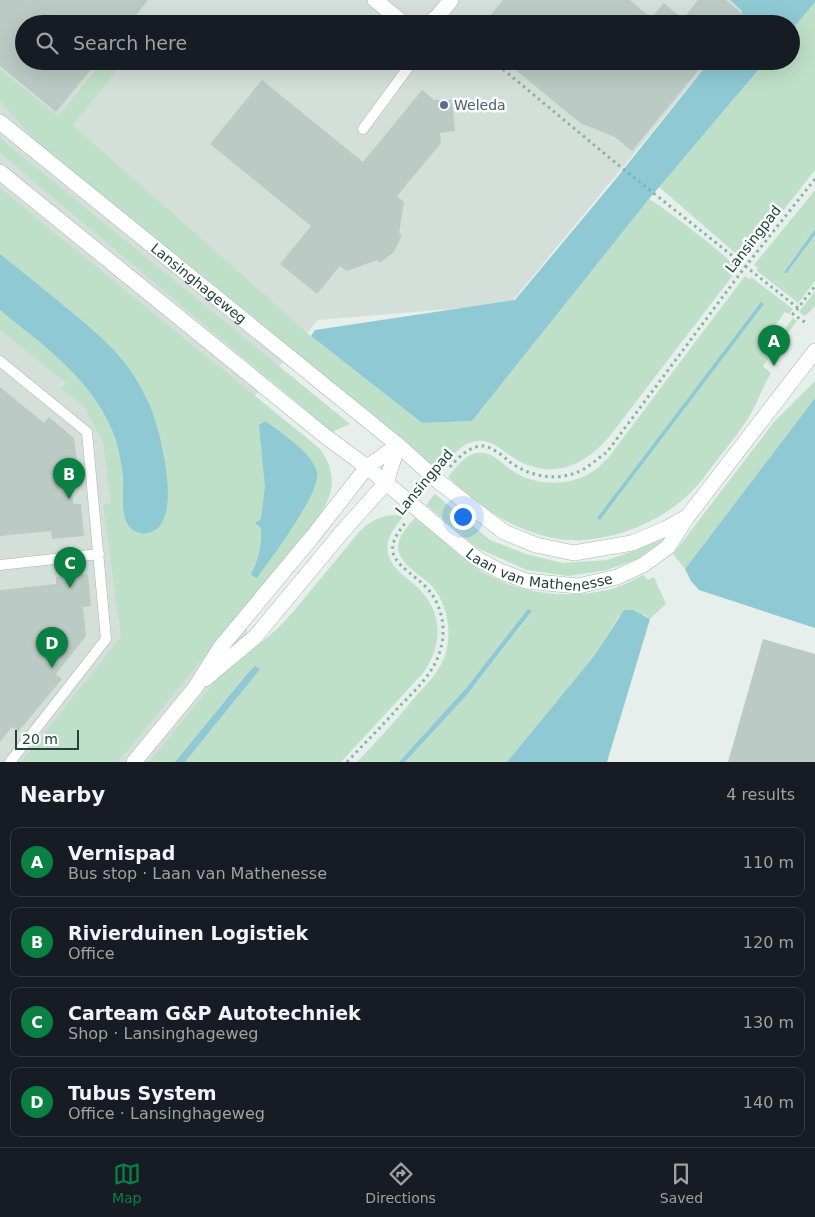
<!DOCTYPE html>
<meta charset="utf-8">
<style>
body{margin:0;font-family:"DejaVu Sans",sans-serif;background:#20242c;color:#f1f3f6}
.scale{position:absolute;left:15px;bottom:12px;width:64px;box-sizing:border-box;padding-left:5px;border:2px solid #24423a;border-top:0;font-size:14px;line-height:18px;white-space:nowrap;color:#24423a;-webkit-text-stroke:4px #f7fbf9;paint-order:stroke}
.you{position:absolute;left:462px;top:516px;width:18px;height:18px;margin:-12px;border:4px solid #fff;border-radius:50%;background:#1a73e8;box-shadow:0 0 0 8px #1a73e833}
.badge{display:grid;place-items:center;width:32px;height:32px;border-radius:50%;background:#0b8043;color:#fff;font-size:16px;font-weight:700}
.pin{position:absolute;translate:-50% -41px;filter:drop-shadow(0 1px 2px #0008)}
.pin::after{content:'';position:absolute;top:26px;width:18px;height:15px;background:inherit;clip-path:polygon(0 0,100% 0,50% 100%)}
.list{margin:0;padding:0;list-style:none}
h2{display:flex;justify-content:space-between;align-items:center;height:65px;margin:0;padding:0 20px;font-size:21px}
h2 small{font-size:16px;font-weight:400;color:#9ea1a6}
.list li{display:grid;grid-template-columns:32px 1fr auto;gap:15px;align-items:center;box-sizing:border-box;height:70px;margin:0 10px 10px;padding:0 10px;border:1px solid #363941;border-radius:10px}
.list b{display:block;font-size:19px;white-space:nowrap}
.list p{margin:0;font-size:16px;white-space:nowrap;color:#9ea1a6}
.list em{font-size:16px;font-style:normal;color:#9ea1a6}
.icon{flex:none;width:28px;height:28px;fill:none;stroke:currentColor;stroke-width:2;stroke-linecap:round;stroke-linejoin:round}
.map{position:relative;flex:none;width:815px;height:762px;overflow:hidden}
.search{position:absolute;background:#171b24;box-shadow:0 5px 20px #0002;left:15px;right:15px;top:15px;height:55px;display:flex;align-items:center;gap:12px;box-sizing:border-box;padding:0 18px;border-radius:28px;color:#9ea1a6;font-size:19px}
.sheet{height:385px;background:#171b24}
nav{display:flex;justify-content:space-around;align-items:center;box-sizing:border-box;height:70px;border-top:1px solid #363941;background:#171b24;font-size:14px;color:#9ea1a6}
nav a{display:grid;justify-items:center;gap:2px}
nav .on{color:#0b8043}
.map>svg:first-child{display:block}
.built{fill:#d4dfda}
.green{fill:#bfe0c8}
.water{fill:#8ec9d4}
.building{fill:#bbcac4}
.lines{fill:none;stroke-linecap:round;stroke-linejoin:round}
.service-casing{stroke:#a8b8b2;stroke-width:11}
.minor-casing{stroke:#a8b8b2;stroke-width:16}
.tertiary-casing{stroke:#a8b8b2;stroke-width:16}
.path{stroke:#86b3a5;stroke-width:3;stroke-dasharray:2.5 4;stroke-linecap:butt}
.service{stroke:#fff;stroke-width:10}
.minor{stroke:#fff;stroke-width:15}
.tertiary{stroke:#fff;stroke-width:15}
.service-dot{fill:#5c6f8a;stroke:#f7fbf9;stroke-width:2}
.labels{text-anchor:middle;stroke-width:5;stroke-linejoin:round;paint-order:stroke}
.service-label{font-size:14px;fill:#4e5e75;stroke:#f7fbf9;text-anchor:start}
.street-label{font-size:14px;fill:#24423a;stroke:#f7fbf9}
</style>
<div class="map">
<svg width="815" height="762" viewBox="0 0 815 762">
<rect width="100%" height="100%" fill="#e6efeb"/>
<path class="built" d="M0,0H761L741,24H24V61H710L510,304L318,320L237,417L250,692L193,762H0Z"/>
<path class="green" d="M815,2V170L747,257H740L659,187L766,61H791V31Z
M103,61H124L73,125L311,336L422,423L472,421L649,199C663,207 732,258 737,270L609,437C584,466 553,480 517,460C501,451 490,435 469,443C457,447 448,463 440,473L38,144L0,101V69L58,116Z
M0,138L350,424L332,432L0,153Z
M0,188L319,448C339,474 334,495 316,521L118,762H21L121,637L103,504L111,503L103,442L83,405L61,389L66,383L0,330V310C50,351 106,390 120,457C124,476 124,495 124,514L141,533C161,532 167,517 167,499C168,445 150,394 115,352C108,344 99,337 91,329C62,303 30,279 0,254Z
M815,190V229L784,272L786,274L815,235V281L798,303L756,270L758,268L754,265Z
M745,276L750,279L751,277L793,309L789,314L785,312L767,337L774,343L793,318L797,321L763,366L771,373C763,387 757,403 749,417C739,433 726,448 715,463C707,472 700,484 691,492C656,527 594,550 544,536C507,526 475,504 448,477C455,469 463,457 473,454C492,448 502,465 516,473C538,486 569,486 590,473C597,470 602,463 608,458Z
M815,291V306L805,316L799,312Z
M815,381V398L685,569L673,554L774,422Z
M435,494L490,540L526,554L562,563L607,560L636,550L666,534L669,536L637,559L607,570L568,576L527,570L479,549L426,505Z
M394,515L404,516C395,527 385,538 388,553C391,568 405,576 415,585C443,610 444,642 424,672L341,762H185L259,669L246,674L175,762H149L216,680L277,629L293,612L360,531C370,521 380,516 394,515Z
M415,518C438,534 457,556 481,571C519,594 565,599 608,590C620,587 632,581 643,575L648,580L654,577L666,604L650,619L645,615L619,616L594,656L507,762H405L466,696L532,612L506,639L467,687L399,762H357C378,740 397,719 416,696C428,683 441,670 446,652C452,629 447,602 430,584C419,574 399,564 398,547C398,536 408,526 415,518Z"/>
<path class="water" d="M730,0H815V2L791,31V24H740L743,20L742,11Z
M710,61H766L649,199L472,421L422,423L311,336L315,330L515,300L615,180Z
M815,229V235L786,274L784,272Z
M0,254C21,271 41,287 62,304C88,326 118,349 136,379C141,388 146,397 150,406C160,430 183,517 153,531C146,535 138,534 132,529C119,520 124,489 123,475C121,462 119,450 115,438C95,381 45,347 0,310Z
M761,302L764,304L600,520L597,518Z
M815,398V628L699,590L691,581L685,569Z
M265,421C281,433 311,451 317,472C322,491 270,560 257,578L253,576L251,574C259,559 262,545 261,528L255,523L261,519L265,487L259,425Z
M528,609L532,611L466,696L405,762H399L467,687Z
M624,610H633L650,619L607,762H507L594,656Z
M255,666L260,669L185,762H175L247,674Z"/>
<path class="building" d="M0,0H148L129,24H24V61H98L56,112L0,66Z
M503,0H630L651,18L664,3L683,19L698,0H726L744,15L736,24H483Z
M505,61H706L632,151L615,137L580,123Z
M262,80L363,162L422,90L434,100H452L455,131L440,133L441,143L397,196L404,202L399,233L402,235L394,252L380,263L377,260L347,271L340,266L317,294L280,264L311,226L210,144Z
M0,387L44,423L49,417L74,438L78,469L70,470L73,504H81L84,536L52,539L51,531L0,536Z
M88,574L91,606L83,607L86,636L56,674L62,679L18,732L12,727L0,742V590L56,584V577Z
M763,639L815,654V762H728Z"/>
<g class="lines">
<g class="service-casing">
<path id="service" d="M363,129L413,61
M0,361L87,432L106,639L10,762
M0,565L99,554"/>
</g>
<g class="minor-casing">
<path id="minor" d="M375,0L402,22L407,24
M428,24L438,16L451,0
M205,679L255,637L342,532L386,483L398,445
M134,762L195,688L220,648L313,536L367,467L398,445"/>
</g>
<g class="tertiary-casing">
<g id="tertiary">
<path id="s1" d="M0,122L398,445L438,481L504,532L536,545L574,553L632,543L665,529L685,518"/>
<path id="s2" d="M0,172L325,436L367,467L476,558L500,571L526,581L578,586L617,577L643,565L668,547L688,516L815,351"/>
</g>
</g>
<path class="path" d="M493,61L617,164L798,308L815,286
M798,308L793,314L806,323
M450,467C458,458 470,445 484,446C494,448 503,456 510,462C529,476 553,481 575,473C586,470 598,458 607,452L745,267L815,179
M347,762C364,744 381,727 397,709C414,691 433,675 440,651C447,629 442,604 426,587C401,563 376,557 407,521"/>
<use href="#service" class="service"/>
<use href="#minor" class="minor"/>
<use href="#tertiary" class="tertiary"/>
</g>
<circle class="service-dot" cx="444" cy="105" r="5"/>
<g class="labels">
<g class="service-label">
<text x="454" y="110">Weleda</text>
</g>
<g class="street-label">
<text transform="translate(753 239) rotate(-52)" y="5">Lansingpad</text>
<text dy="5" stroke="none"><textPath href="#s1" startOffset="256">Lansinghageweg</textPath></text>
<text transform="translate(424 482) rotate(-50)" y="5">Lansingpad</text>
<text dy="5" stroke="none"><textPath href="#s2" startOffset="679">Laan van Mathenesse</textPath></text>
</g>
</g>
</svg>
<div class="scale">20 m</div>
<div class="you"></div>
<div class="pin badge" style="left:774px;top:366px">A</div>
<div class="pin badge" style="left:69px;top:499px">B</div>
<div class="pin badge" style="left:70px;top:588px">C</div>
<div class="pin badge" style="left:52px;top:668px">D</div>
<div class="search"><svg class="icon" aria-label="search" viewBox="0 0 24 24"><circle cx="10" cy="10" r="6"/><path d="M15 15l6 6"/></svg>Search here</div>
</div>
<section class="sheet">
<h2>Nearby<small>4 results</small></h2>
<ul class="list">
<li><span class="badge">A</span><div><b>Vernispad</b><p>Bus stop · Laan van Mathenesse</p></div><em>110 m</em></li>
<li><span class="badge">B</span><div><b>Rivierduinen Logistiek</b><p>Office</p></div><em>120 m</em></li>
<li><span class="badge">C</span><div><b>Carteam G&amp;P Autotechniek</b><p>Shop · Lansinghageweg</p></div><em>130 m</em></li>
<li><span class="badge">D</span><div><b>Tubus System</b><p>Office · Lansinghageweg</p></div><em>140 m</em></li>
</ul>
</section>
<nav>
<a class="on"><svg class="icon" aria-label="map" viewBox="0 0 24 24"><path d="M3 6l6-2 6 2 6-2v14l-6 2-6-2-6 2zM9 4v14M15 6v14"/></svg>Map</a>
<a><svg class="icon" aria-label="directions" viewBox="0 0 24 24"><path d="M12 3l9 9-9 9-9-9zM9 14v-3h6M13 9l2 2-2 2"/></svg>Directions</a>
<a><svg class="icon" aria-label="saved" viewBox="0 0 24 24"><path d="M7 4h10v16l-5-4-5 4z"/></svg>Saved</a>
</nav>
